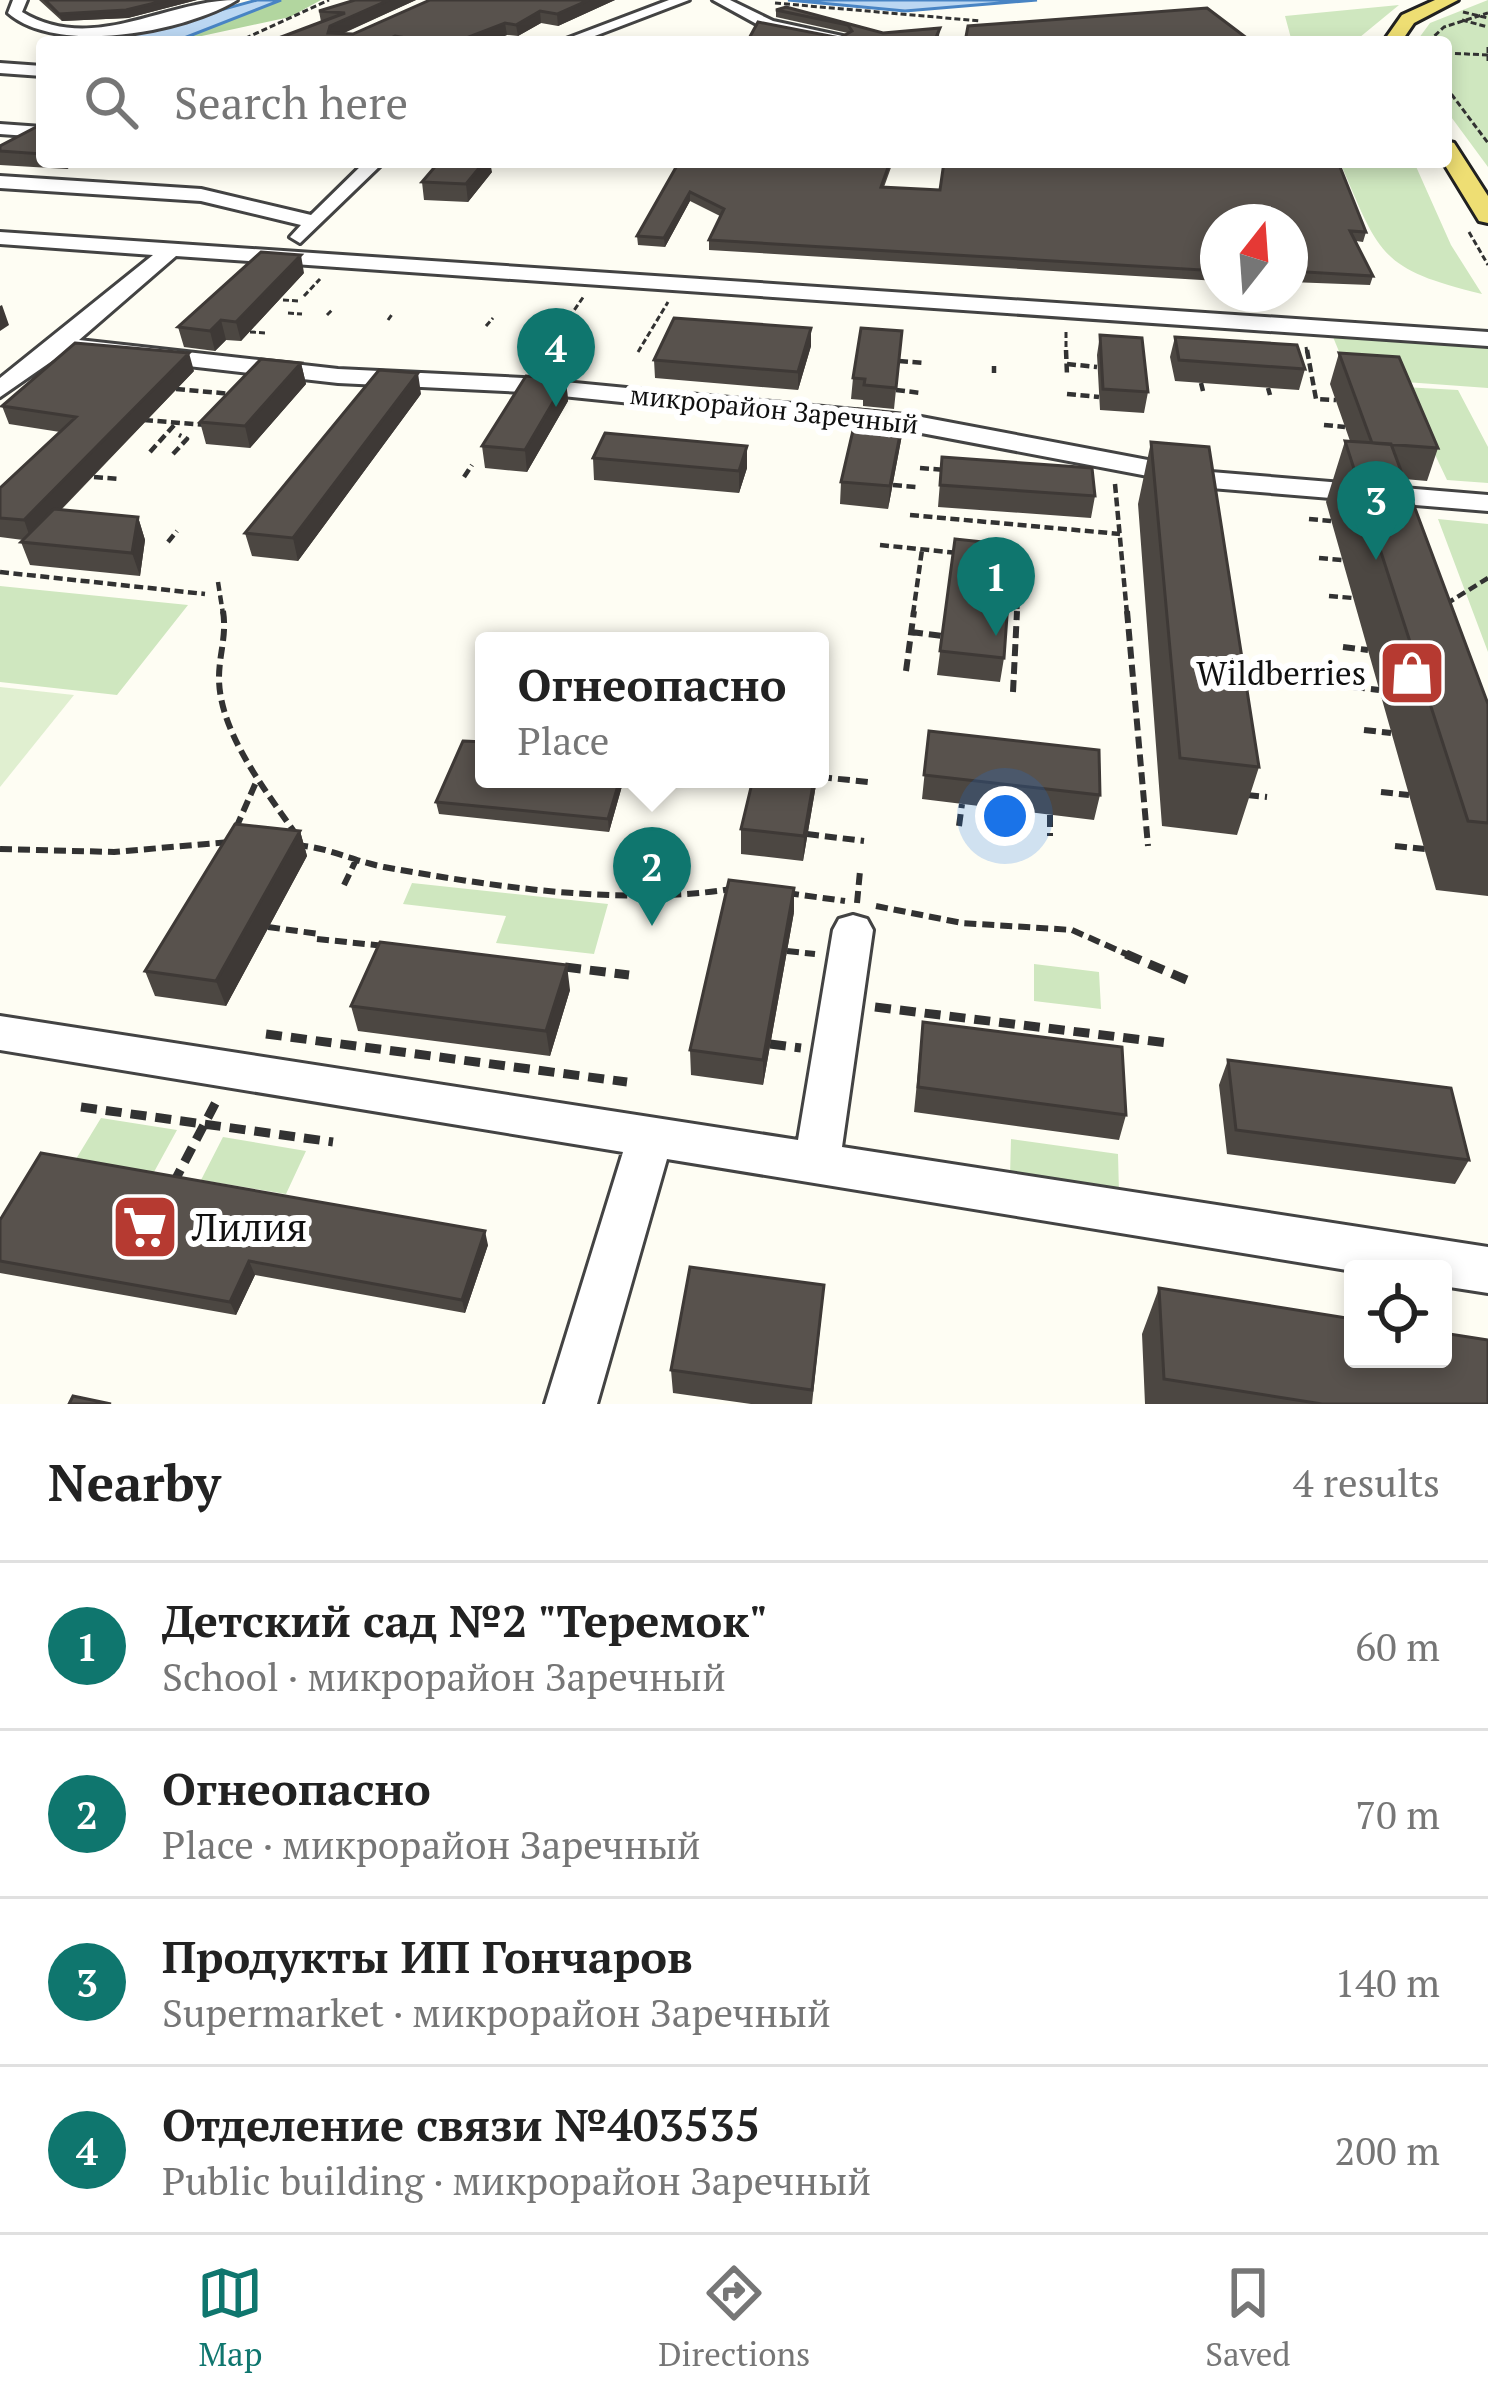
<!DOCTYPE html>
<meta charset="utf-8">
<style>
body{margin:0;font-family:"PT Serif",serif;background:#f2f2f2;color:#222}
.controls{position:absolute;right:36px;bottom:36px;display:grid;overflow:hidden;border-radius:12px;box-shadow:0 6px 18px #0003}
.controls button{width:108px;height:108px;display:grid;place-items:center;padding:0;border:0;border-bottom:3px solid #e0e0e0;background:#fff;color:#222;font:60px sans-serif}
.compass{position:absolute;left:1200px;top:204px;width:108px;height:108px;border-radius:50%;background:#fff;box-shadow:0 6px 18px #0003;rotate:17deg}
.you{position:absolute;left:1005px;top:816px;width:42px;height:42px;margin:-30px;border:9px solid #fff;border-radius:50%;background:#1a73e8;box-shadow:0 0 0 18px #1a73e833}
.badge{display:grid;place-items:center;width:78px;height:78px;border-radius:50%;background:#0f766e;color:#fff;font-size:39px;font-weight:700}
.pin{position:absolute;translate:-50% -99px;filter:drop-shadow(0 3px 6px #0008)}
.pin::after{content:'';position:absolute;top:63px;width:42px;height:36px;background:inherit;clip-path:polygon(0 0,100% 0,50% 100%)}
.popup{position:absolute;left:475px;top:632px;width:354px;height:156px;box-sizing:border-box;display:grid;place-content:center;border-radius:12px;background:#fff;filter:drop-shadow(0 3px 9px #0005);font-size:39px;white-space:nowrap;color:#767676}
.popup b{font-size:45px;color:#222}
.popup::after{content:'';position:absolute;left:50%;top:100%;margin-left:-24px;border:24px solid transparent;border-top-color:#fff}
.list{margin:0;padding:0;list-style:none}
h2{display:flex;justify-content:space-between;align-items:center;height:156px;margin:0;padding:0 48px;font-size:51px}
h2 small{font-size:39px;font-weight:400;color:#767676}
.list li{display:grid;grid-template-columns:78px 1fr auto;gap:36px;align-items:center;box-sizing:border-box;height:168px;padding:0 48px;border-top:3px solid #e0e0e0}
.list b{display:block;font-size:45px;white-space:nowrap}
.list p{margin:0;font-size:39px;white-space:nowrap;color:#767676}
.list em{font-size:39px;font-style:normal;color:#767676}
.icon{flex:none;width:66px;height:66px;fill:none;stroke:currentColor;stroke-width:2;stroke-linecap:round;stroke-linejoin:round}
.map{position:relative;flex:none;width:1488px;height:1404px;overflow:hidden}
.search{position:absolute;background:#fff;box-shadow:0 6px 18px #0003;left:36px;right:36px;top:36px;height:132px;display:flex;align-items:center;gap:30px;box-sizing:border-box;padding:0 42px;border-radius:12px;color:#767676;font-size:45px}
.sheet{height:828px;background:#fff}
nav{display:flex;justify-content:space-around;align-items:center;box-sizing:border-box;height:168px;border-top:3px solid #e0e0e0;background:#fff;font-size:33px;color:#767676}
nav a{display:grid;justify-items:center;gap:6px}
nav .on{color:#0f766e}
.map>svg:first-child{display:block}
.green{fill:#cfe7bf}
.forest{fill:#b2d69f}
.pitch{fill:#e0efd0}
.water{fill:#bbd7f2;stroke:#4884c4;stroke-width:3}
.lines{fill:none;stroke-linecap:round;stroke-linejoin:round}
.minor-casing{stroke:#434343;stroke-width:6}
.major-casing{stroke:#212121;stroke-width:6}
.path-far3{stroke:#323232;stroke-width:3;stroke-dasharray:6 3;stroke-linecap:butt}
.path-far2{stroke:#323232;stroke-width:4.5;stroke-dasharray:9 4.5;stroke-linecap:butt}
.path-far1{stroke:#323232;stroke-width:6;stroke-dasharray:12 6;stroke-linecap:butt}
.path{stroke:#323232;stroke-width:9;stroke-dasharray:16 9;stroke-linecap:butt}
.minor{fill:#fff;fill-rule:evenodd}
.major{fill:#eede73;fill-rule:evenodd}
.wall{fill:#4c4742}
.shaded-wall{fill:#3e3936}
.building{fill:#58524d;stroke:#3e3936;stroke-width:3}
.labels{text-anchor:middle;stroke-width:12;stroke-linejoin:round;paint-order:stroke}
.far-street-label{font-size:27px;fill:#101010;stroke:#fff}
.poi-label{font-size:33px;fill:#101010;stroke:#fff;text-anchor:end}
.near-poi-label{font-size:39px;fill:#101010;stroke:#fff;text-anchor:start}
</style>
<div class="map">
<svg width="1488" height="1404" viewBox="0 0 1488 1404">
<rect width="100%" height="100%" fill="#fefdf3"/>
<path class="green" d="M1488,0V167L1446,110V42H1416L1430,23Z
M1399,5L1354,42H1292L1285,16Z
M1340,162H1414L1451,245L1482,294C1380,269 1380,256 1340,162Z
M1333,337L1488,347V388L1350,378Z
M1403,387L1458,390L1488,447V483L1447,480Z
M1438,519L1488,524V652Z
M0,586L188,605L117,695L0,682Z
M412,883L608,904L594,954L496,943L506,916L403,904Z
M1034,964L1099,972L1101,1009L1034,1001Z
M101,1118L177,1130L154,1172L76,1159Z
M223,1137L306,1151L286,1194L201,1180Z
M1011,1139L1118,1154L1119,1193L1010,1176Z"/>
<path class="forest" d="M281,0H321L290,17L174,42Z"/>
<path class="pitch" d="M0,687L74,695L0,787Z"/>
<path class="water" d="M257,0H281L174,42H104Z
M788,0H1037L905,11Z"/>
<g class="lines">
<g class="minor-casing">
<path id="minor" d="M13,0H27L22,12C93,55 165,0 237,0C185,32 57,56 8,13Z
M669,0H689L579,42H558Z
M713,0H730L773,21L847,37L840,41L764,28Z
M0,63L42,66V76L0,73Z
M0,124L42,127V137L0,134Z
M365,162H384L300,243L290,237L301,225L201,201L0,188V176L201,189L311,215Z
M0,232L1488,332V346L176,256L79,340L338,369L523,378L916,416L1211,472L1488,495V511L1211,488L916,432L523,392L338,383L65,352L0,397V378L153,255L0,244Z
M853,915L867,919L873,930L842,1147L1488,1247V1293L1443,1286V1269L1353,1271L667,1159L597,1404H545L623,1152L0,1050V1016L798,1140L833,930L839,919Z"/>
</g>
<g class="major-casing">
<path id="major" d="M1435,0H1458L1414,23L1401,42H1383L1402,15Z
M1446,141L1454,143L1488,196V223L1479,221L1443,162Z"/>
</g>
<path class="path-far3" d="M775,3L981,21
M1463,12L1488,18
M1462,20L1488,27
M237,42L329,0
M1428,42L1444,27L1488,13
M1488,47V61
M1446,53L1488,55
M1446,87L1488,143
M1469,232L1488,265
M304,296L320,279
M283,300L299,301
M288,313L302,314
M327,315L333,309
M388,320L393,313
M486,326L493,318
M525,329L531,321
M250,332L266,333
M559,332L584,296
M1066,332V353
M555,337L581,340
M1306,347L1307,353
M638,352L668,302"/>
<path class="path-far2" d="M1066,350L1067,375
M1307,350L1316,399L1336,400
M542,356L570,359
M899,361L925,363
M1067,364L1097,367
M994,366V373
M1201,383L1203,391
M1268,388L1270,395
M176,389L232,394
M896,390L921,393
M1067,394L1099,397
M144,420L206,425
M1324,425L1345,427
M150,452L176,423
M173,454L187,439L179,435
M920,468L947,470
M94,477L119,479
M464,477L472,465
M1115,484L1127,614
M893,485L916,487
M910,515L1120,534
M1309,519L1331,521
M168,542L177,531
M880,545L958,553
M1007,558L1020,559L1017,614
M1319,558L1342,560
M0,572L205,594
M218,582L223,614
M1329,596L1353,598
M1446,604L1488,578
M913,614L922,550"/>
<path class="path-far1" d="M223,611C227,636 219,654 219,678C219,732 266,791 295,833
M1127,611L1148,846
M911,632L942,636
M1343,647L1368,650
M906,671L914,611
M1353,687L1379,690
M1013,692L1017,611
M1364,730L1391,733
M820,777L868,782
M1381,792L1409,795
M1247,795L1267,797
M1050,815V836
M959,826L962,804
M236,828L257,780
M807,834L864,841
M296,845C331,848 353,861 384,867C496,887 620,906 732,889
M1395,846L1425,849
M0,849L114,852L229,842
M344,885L357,858
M787,893L845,901
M857,903L860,871
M876,906L962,923L1072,930L1133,957
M268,927L319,934
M317,939L385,946
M787,951L815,954"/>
<path class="path" d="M1126,954L1189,981
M565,967L629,975
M875,1007L1168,1043
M266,1034L627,1082
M770,1044L801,1048
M81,1107L333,1142
M173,1184L217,1100"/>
<use href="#minor" class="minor"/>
<use href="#major" class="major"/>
</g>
<path class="wall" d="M39,0H197L128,18L62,21Z
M355,0H416L342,34H353L430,0H615L558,26L541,23L518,36L507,35L489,42H268L321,22L319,11Z
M776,10L883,33L940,28L939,36L937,42H747L840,38L848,33L776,17Z
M42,124V162H78L67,169L0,165V146Z
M679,162H893L884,187L940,190L944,162H1338L1366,232L1363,242L1356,241L1373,276L1370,285L1290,282V222H1218V281L709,250V240L720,216L690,201L665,247L638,245L637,236Z
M492,172L468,202L424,200L422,182Z
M304,273L241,341L226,340L215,351L184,347L178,327Z
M902,331L894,409L863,406V400L851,399L853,378Z
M1100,335L1148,392L1144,413L1100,410L1097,355Z
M1175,337L1305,369L1299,390L1175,381L1170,357Z
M811,346L798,390L655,378L654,360Z
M1339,353L1438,448L1427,481L1404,479L1488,704V896L1436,890L1326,502L1345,441H1350L1330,384Z
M301,363L306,384L250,448L206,444L200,422Z
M194,371L61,510L138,517L145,540L140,576L30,565L21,542L23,540L0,537V488L60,432L9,424L2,406Z
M566,380L568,401L527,472L485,468L482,446Z
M421,394L298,561L252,556L245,533Z
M904,414L902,435L888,509L840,504L841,482Z
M1151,442L1259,767L1237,835L1162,826L1138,504Z
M942,457L1095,496L1091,518L938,507Z
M593,458L747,468L739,493L594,480Z
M955,539L1004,658L1000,682L937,675Z
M929,731L1100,795L1094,820L922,799Z
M624,779L609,832L439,814L436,802Z
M817,779L803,861L741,854V829Z
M300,831L307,856L226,1006L155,996L145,971Z
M794,912L763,1085L691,1075L690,1050Z
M570,990L550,1056L358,1031L351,1006Z
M923,1022L1126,1115L1119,1140L914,1112Z
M1228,1060L1469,1160L1455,1184L1227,1154L1219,1085Z
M0,1220L488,1245L465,1313L255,1275L236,1315L0,1273Z
M1159,1288L1488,1404H1145L1142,1334Z
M822,1309L812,1404H751L673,1393L671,1370Z"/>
<path class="shaded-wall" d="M167,0H197L128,18L62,21L59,14Z
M389,0H416L332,38L328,33L330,26Z
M589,0H615L558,26L557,14Z
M540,11L541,23L518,36L516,25Z
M505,23L507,35L489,42H456Z
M65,162H78L67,169Z
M484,162H490L492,172L468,202L466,184Z
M690,192V201L665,247L664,238Z
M301,255L304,273L241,341L236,322Z
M2,305L9,325L0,331V306Z
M221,320L226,340L215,351L210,331Z
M811,328V346L798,390V372Z
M189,353L194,371L31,540L24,520Z
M301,363L306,384L250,448L245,426Z
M418,373L421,394L298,561L293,538Z
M566,380L568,401L527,472L525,450Z
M904,414L902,435L888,509L890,486Z
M747,446V468L739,493V471Z
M138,517L145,540L140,576L132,553Z
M826,713L825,738L820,764V746Z
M620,779H624L609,832L608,819Z
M814,779H817L803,861L804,836Z
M300,831L307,856L226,1006L216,981Z
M794,888V912L763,1085V1060Z
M567,965L570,990L550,1056L546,1031Z
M485,1231L488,1245L465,1313L462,1300Z
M249,1261L255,1275L236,1315L230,1302Z"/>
<path class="building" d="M45,0H167L126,10L59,14Z
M355,0H389L330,26L328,33L353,34L430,0H589L557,14L540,11L516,25L505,23L456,42H430L395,36L383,42H268L345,13L319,11Z
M786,7L883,33L940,28L934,42H747L758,22L840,38L852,31L848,25L776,10Z
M1207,8L1252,42H965L968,26Z
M42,124V154L0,151V146Z
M439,162H484L466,184L422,182Z
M679,162H890L881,187L940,190L944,162H1338L1366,232L1350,231L1373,276L1291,271L1292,275H1290V222H1218V271L709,240L724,209L690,192L664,238L637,236Z
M261,252L301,255L236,322L221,320L210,331L178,327Z
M674,318L811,328L798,372L654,360Z
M861,328L902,331L896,388L864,385L865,379L853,378Z
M1100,335L1142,338L1148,392L1103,389Z
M1175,337L1297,345L1305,369L1179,360Z
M75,343L189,353L24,520L0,518V488L76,417L2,406Z
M1339,353L1399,357L1438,448L1372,443Z
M261,359L301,363L245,426L200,422Z
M379,370L418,373L293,538L245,533Z
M526,376L566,380L525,450L482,446Z
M858,409L904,414L890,486L841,482Z
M605,433L747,446L739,471L593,458Z
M1345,441L1391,444L1488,704V823L1468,821Z
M1151,442L1209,447L1259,767L1180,758Z
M942,457L1092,468L1095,496L940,485Z
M54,509L138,517L132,553L21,542Z
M955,539L1012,545L1004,658L940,651Z
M820,713H826L820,746Z
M929,731L1099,750L1100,795L924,775Z
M463,741L484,742V779H620L608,819L436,802Z
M753,779H814L804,836L741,829Z
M235,824L300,831L216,981L145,971Z
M729,880L794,888L763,1060L690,1050Z
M380,942L567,965L546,1031L351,1006Z
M923,1022L1122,1047L1126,1115L918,1087Z
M1228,1060L1451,1088L1469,1160L1236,1130Z
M41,1153L485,1231L462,1300L249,1261L230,1302L0,1261V1220Z
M690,1267L824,1285L812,1390L671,1370Z
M1159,1288L1353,1319V1359H1443V1333L1488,1340V1404H1322L1164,1379Z
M73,1396L111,1404H69Z"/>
<defs>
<g id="shop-square" transform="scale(3.45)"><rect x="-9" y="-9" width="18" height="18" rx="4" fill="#b63a31" stroke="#fff"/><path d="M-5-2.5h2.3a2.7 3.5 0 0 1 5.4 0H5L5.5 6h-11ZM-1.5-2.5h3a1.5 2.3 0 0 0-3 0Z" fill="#fff"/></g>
<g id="supermarket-square" transform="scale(3.45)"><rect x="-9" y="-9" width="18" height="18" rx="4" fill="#b63a31" stroke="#fff"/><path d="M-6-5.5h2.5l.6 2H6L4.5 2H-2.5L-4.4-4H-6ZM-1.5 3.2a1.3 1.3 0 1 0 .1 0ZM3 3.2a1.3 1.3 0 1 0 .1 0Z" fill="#fff"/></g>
</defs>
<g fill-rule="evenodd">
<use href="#shop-square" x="1412" y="673"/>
<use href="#supermarket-square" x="145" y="1227"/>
</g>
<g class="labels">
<g class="far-street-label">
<text transform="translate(774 410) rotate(6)" y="9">микрорайон Заречный</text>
</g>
<g class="poi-label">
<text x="1366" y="685">Wildberries</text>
</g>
<g class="near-poi-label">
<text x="192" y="1241">Лилия</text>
</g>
</g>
</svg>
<div class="controls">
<button><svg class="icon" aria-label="locate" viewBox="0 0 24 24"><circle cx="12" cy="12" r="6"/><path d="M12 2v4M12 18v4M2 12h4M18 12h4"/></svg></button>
</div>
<svg class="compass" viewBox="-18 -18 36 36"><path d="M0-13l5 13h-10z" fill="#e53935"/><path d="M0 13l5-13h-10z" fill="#767676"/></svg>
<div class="you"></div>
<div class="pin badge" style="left:996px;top:636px">1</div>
<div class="pin badge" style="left:652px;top:926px">2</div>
<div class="popup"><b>Огнеопасно</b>Place</div>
<div class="pin badge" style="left:1376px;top:560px">3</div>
<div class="pin badge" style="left:556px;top:407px">4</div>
<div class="search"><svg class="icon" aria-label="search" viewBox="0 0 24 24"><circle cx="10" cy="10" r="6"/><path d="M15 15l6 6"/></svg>Search here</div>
</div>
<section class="sheet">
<h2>Nearby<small>4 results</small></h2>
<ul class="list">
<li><span class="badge">1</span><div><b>Детский сад №2 &quot;Теремок&quot;</b><p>School · микрорайон Заречный</p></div><em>60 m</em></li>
<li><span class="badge">2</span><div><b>Огнеопасно</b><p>Place · микрорайон Заречный</p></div><em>70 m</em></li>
<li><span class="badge">3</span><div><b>Продукты ИП Гончаров</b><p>Supermarket · микрорайон Заречный</p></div><em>140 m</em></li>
<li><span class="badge">4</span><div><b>Отделение связи №403535</b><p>Public building · микрорайон Заречный</p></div><em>200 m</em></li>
</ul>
</section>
<nav>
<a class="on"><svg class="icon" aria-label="map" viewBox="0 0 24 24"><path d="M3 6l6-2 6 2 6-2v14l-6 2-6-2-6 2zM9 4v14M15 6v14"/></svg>Map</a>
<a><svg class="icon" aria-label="directions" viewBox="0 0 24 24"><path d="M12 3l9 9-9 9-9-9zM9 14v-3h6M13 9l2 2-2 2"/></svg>Directions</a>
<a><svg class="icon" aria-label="saved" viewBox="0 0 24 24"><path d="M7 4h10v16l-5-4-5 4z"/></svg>Saved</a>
</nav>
